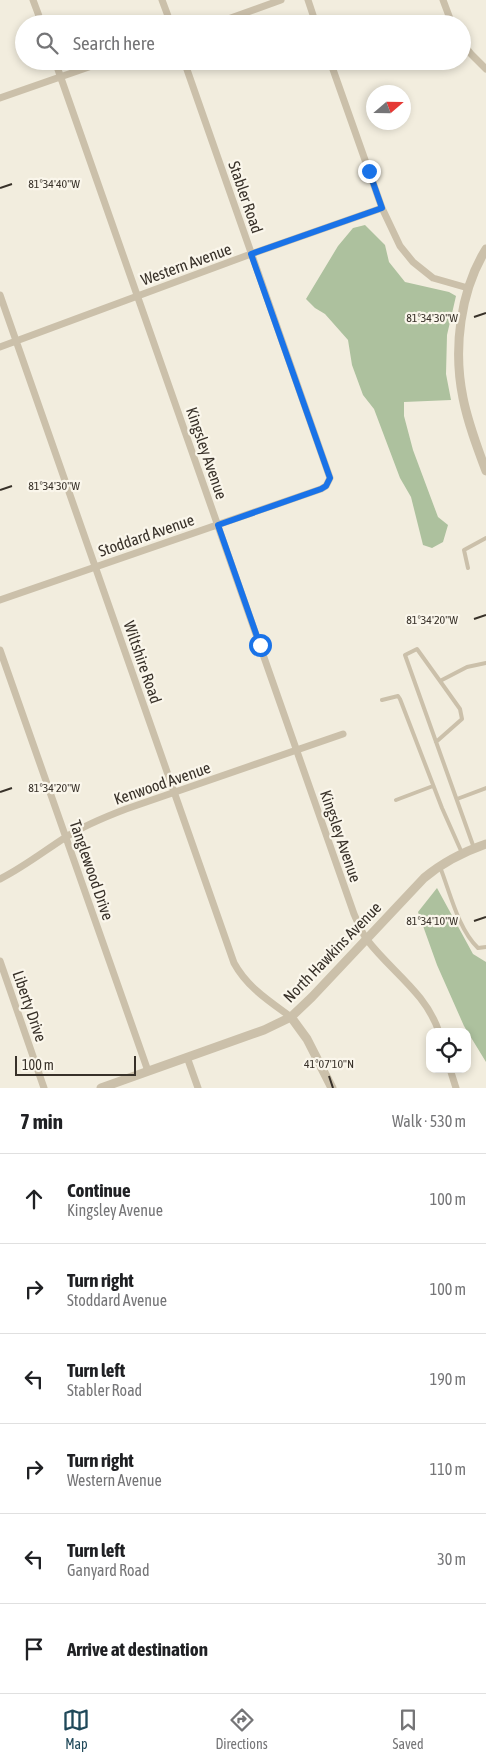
<!DOCTYPE html>
<meta charset="utf-8">
<style>
body{margin:0;font-family:"Asap Condensed",sans-serif;background:#f2f2f2;color:#202124}
.controls{position:absolute;right:15px;bottom:15px;display:grid;overflow:hidden;border-radius:10px;box-shadow:0 2px 8px #0003}
.controls button{width:45px;height:45px;display:grid;place-items:center;padding:0;border:0;border-bottom:1px solid #e0e0e0;background:#fff;color:#202124;font:25px sans-serif}
.compass{position:absolute;left:366px;top:85px;width:45px;height:45px;border-radius:50%;background:#fff;box-shadow:0 2px 8px #0003;rotate:70deg}
.scale{position:absolute;left:15px;bottom:12px;width:121px;box-sizing:border-box;padding-left:5px;border:2px solid #383129;border-top:0;font-size:14px;line-height:18px;white-space:nowrap;color:#383129;-webkit-text-stroke:4px #faf6eb;paint-order:stroke}
.stop{position:absolute;width:15px;height:15px;margin:-11px;border:4px solid #1a73e8;border-radius:50%;background:#fff}
.stop.end{background:#1a73e8;border-color:#fff;box-shadow:0 1px 5px #0008}
.list{margin:0;padding:0;list-style:none}
h2{display:flex;justify-content:space-between;align-items:center;height:65px;margin:0;padding:0 20px;font-size:21px}
h2 small{font-size:16px;font-weight:400;color:#757577}
.list li{display:grid;grid-template-columns:32px 1fr auto;gap:15px;align-items:center;box-sizing:border-box;height:90px;padding:0 20px;border-top:1px solid #e0e0e0}
.list b{display:block;font-size:19px;white-space:nowrap}
.list p{margin:0;font-size:16px;white-space:nowrap;color:#757577}
.list em{font-size:16px;font-style:normal;color:#757577}
.icon{flex:none;width:28px;height:28px;fill:none;stroke:currentColor;stroke-width:2;stroke-linecap:round;stroke-linejoin:round}
.map{position:relative;flex:none;width:486px;height:1088px;overflow:hidden}
.search{position:absolute;background:#fff;box-shadow:0 2px 8px #0003;left:15px;right:15px;top:15px;height:55px;display:flex;align-items:center;gap:12px;box-sizing:border-box;padding:0 18px;border-radius:28px;color:#757577;font-size:19px}
.sheet{height:605px;background:#fff}
nav{display:flex;justify-content:space-around;align-items:center;box-sizing:border-box;height:70px;border-top:1px solid #e0e0e0;background:#fff;font-size:14px;color:#757577}
nav a{display:grid;justify-items:center;gap:2px}
nav .on{color:#1f4859}
.map>svg:first-child{display:block}
.green{fill:#adc19e}
.lines{fill:none;stroke-linecap:round;stroke-linejoin:round}
.service{stroke:#cbc0aa;stroke-width:4}
.minor{stroke:#cbc0aa;stroke-width:7}
.tertiary{stroke:#cbc0aa;stroke-width:9}
.route{stroke:#1a73e8;stroke-width:6}
.ticks{fill:none;stroke:#383129;stroke-width:2}
.labels{text-anchor:middle;stroke-width:4.5;stroke-linejoin:round;paint-order:stroke}
.street-label{font-size:16px;fill:#383129;stroke:#faf6eb}
.ticks-label{font-size:12px;text-anchor:middle;fill:#383129;stroke:#faf6eb;stroke-width:4.5;stroke-linejoin:round;paint-order:stroke}
</style>
<div class="map">
<svg width="486" height="1088" viewBox="0 0 486 1088">
<rect width="100%" height="100%" fill="#f2edde"/>
<path class="green" d="M365,225L385,245L389,262L405,282L449,292L456,296L447,335L446,374L451,400L404,402V416L413,450L438,517L448,525L443,542L432,548L423,545L411,497L400,478L374,409L363,395L352,365L348,340L325,314L315,308L306,299L338,246L353,228Z
M437,888L473,954L486,962V1062L464,1026L437,965L418,912Z"/>
<g class="lines">
<path class="service" d="M468,568L464,550L486,538
M382,700L398,696L400,699L442,808L462,853
M436,742L462,719L460,709L440,681
M457,799L486,788
M396,800L433,786
M474,848L405,655L417,649L440,681L467,667L486,663
M440,867C450,892 458,929 478,948L486,947"/>
<path class="minor" d="M33,0L42,24
M162,0L171,24
M308,0L316,24
M443,0L452,24
M214,24L281,0
M462,42L471,54L486,69
M55,61L354,914C358,923 362,934 368,941C392,972 426,993 439,1032
M330,61L382,208L400,246L413,262L433,278L468,288
M0,98L106,61
M0,295L234,963C247,987 269,1001 291,1017
M0,347L251,254L382,208
M0,600L321,489L326,486L330,478L184,61
M0,650L148,1071
M0,879C24,867 44,851 66,837C85,825 105,817 126,809L343,734
M0,961L44,1088
M187,1057L198,1088
M450,1069L456,1088"/>
<path class="tertiary" d="M486,249C460,291 453,349 463,398C468,423 477,447 486,471
M291,1017L307,1039L332,1088
M101,1088L264,1030L291,1017L312,997L424,878C443,862 463,852 486,844"/>
</g>
<g class="lines">
<path class="route" d="M260,645L218,525L321,489L326,486L330,478L251,254L382,208L369,171"/>
</g>
<path class="ticks" d="M0,188L12,184M474,317L486,313M0,490L12,486M474,619L486,615M0,792L12,788M474,921L486,917M329,1076L333,1088"/>
<g class="labels">
<g class="street-label">
<text transform="translate(246 197) rotate(71)" y="6">Stabler Road</text>
<text transform="translate(186 264) rotate(-20)" y="6">Western Avenue</text>
<text transform="translate(207 453) rotate(71)" y="6">Kingsley Avenue</text>
<text transform="translate(146 535) rotate(-19)" y="6">Stoddard Avenue</text>
<text transform="translate(143 662) rotate(71)" y="6">Wiltshire Road</text>
<text transform="translate(162 783) rotate(-19)" y="6">Kenwood Avenue</text>
<text transform="translate(341 836) rotate(71)" y="6">Kingsley Avenue</text>
<text transform="translate(92 870) rotate(71)" y="6">Tanglewood Drive</text>
<text transform="translate(332 952) rotate(-46)" y="6">North Hawkins Avenue</text>
<text transform="translate(30 1006) rotate(71)" y="6">Liberty Drive</text>
</g>
</g>
<g class="ticks-label">
<text x="54" y="188">81°34'40"W</text>
<text x="432" y="322">81°34'30"W</text>
<text x="54" y="490">81°34'30"W</text>
<text x="432" y="624">81°34'20"W</text>
<text x="54" y="792">81°34'20"W</text>
<text x="432" y="925">81°34'10"W</text>
<text x="329" y="1068">41°07'10"N</text>
</g>
</svg>
<div class="controls">
<button><svg class="icon" aria-label="locate" viewBox="0 0 24 24"><circle cx="12" cy="12" r="6"/><path d="M12 2v4M12 18v4M2 12h4M18 12h4"/></svg></button>
</div>
<svg class="compass" viewBox="-18 -18 36 36"><path d="M0-13l5 13h-10z" fill="#e53935"/><path d="M0 13l5-13h-10z" fill="#757577"/></svg>
<div class="scale">100 m</div>
<div class="stop" style="left:260px;top:645px"></div>
<div class="stop end" style="left:369px;top:171px"></div>
<div class="search"><svg class="icon" aria-label="search" viewBox="0 0 24 24"><circle cx="10" cy="10" r="6"/><path d="M15 15l6 6"/></svg>Search here</div>
</div>
<section class="sheet">
<h2>7 min<small>Walk · 530 m</small></h2>
<ul class="list">
<li><svg class="icon" aria-label="ahead" viewBox="0 0 24 24"><path d="M12 20V5M6 11l6-6 6 6"/></svg><div><b>Continue</b><p>Kingsley Avenue</p></div><em>100 m</em></li>
<li><svg class="icon" aria-label="right" viewBox="0 0 24 24"><path d="M7 20v-9h11M14 6l5 5-5 5"/></svg><div><b>Turn right</b><p>Stoddard Avenue</p></div><em>100 m</em></li>
<li><svg class="icon" aria-label="left" viewBox="0 0 24 24"><path d="M17 20v-9H6M10 6l-5 5 5 5"/></svg><div><b>Turn left</b><p>Stabler Road</p></div><em>190 m</em></li>
<li><svg class="icon" aria-label="right" viewBox="0 0 24 24"><path d="M7 20v-9h11M14 6l5 5-5 5"/></svg><div><b>Turn right</b><p>Western Avenue</p></div><em>110 m</em></li>
<li><svg class="icon" aria-label="left" viewBox="0 0 24 24"><path d="M17 20v-9H6M10 6l-5 5 5 5"/></svg><div><b>Turn left</b><p>Ganyard Road</p></div><em>30 m</em></li>
<li><svg class="icon" aria-label="arrive" viewBox="0 0 24 24"><path d="M6 21V4h12l-3 4 3 4H6"/></svg><div><b>Arrive at destination</b></div></li>
</ul>
</section>
<nav>
<a class="on"><svg class="icon" aria-label="map" viewBox="0 0 24 24"><path d="M3 6l6-2 6 2 6-2v14l-6 2-6-2-6 2zM9 4v14M15 6v14"/></svg>Map</a>
<a><svg class="icon" aria-label="directions" viewBox="0 0 24 24"><path d="M12 3l9 9-9 9-9-9zM9 14v-3h6M13 9l2 2-2 2"/></svg>Directions</a>
<a><svg class="icon" aria-label="saved" viewBox="0 0 24 24"><path d="M7 4h10v16l-5-4-5 4z"/></svg>Saved</a>
</nav>
